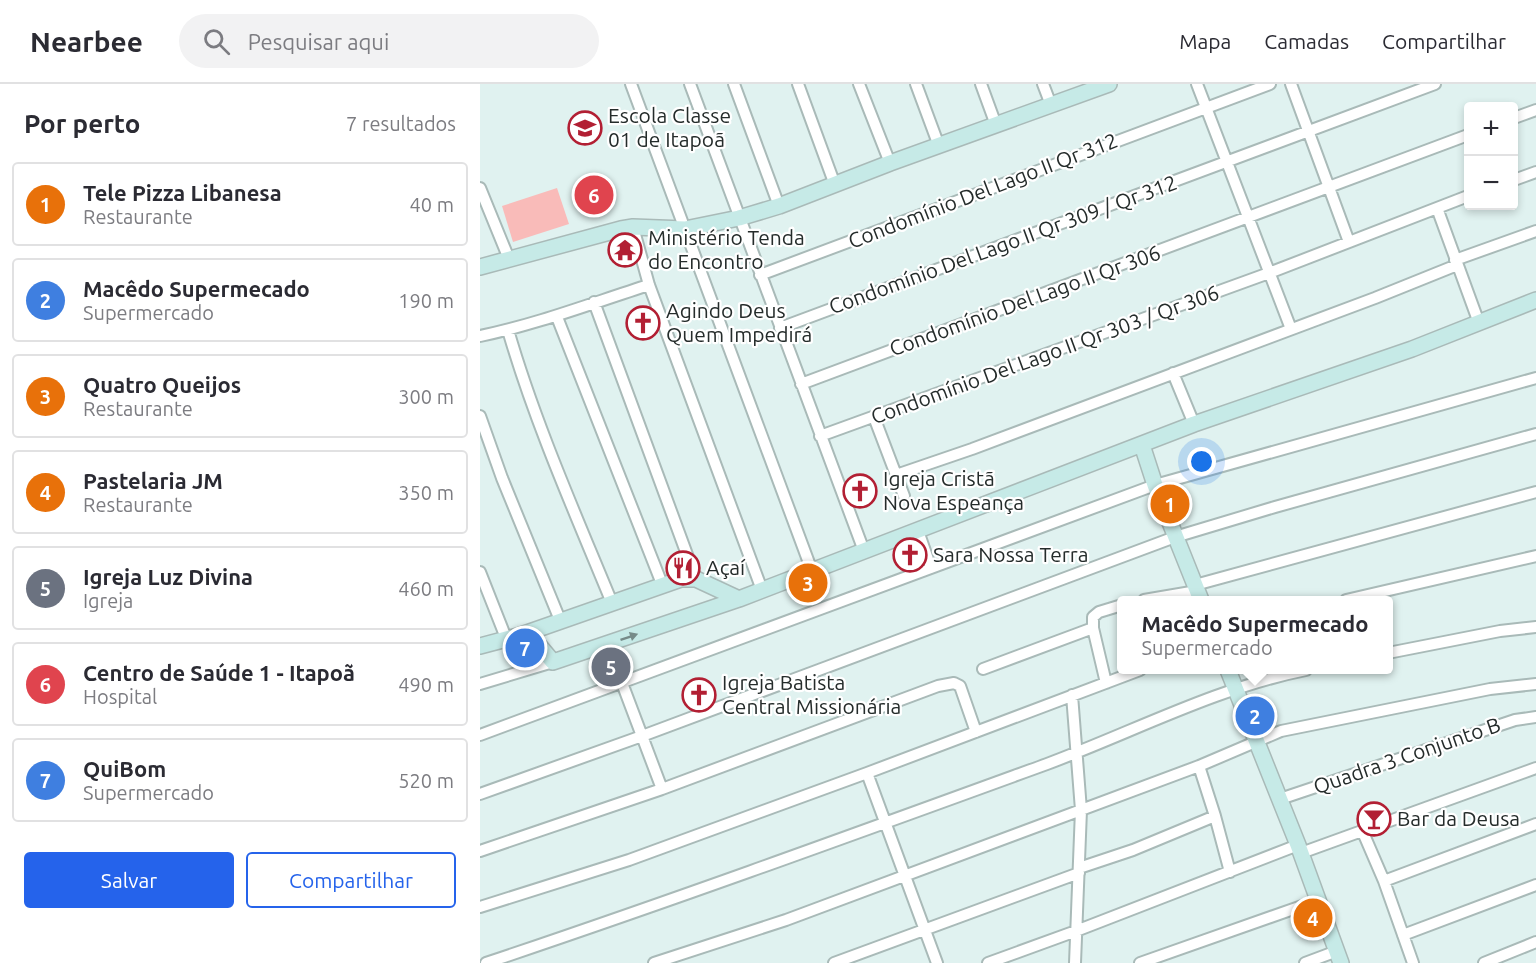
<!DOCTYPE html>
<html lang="pt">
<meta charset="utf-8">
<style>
body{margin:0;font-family:Ubuntu,sans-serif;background:#f2f2f3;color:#2b2b33}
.controls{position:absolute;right:18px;top:18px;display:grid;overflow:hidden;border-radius:6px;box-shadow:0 3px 9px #0003}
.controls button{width:54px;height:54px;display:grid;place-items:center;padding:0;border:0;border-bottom:2px solid #e1e1e2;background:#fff;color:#2b2b33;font:30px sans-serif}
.you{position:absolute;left:722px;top:378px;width:21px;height:21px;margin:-15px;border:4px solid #fff;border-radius:50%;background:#1a73e8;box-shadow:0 0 0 9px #1a73e833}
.badge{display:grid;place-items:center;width:39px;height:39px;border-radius:50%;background:#2563eb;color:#fff;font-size:20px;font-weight:700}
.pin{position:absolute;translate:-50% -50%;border:3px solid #fff;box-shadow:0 2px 6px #0006}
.popup{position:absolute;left:637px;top:512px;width:276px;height:78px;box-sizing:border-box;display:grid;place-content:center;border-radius:6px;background:#fff;filter:drop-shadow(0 2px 4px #0005);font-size:20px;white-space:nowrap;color:#7c7c81}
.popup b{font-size:22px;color:#2b2b33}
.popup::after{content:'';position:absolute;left:50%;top:100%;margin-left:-12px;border:12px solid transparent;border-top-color:#fff}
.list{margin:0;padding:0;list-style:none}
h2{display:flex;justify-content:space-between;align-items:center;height:78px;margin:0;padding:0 24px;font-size:26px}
h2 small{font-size:20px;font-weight:400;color:#7c7c81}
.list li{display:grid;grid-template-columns:39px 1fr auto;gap:18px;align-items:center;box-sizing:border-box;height:84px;margin:0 12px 12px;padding:0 12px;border:2px solid #e1e1e2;border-radius:6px}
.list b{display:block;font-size:22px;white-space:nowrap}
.list p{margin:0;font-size:20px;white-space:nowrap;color:#7c7c81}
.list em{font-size:20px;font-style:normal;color:#7c7c81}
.actions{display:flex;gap:12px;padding:18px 24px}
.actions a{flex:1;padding:14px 0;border:2px solid #2563eb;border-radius:6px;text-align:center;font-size:21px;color:#2563eb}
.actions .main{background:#2563eb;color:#fff}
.icon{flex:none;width:33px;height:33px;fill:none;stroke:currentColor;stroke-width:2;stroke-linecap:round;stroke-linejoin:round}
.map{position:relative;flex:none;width:1056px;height:879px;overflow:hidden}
header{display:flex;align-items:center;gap:36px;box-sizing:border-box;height:84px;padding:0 30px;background:#fff;border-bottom:2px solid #e1e1e2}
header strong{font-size:28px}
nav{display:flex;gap:33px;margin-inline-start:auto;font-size:21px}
.search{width:420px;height:54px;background:#f2f2f3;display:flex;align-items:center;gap:15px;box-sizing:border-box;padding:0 21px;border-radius:33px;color:#7c7c81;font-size:22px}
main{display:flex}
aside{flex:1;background:#fff}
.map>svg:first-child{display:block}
.green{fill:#f9bbb9}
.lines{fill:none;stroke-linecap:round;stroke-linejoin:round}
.street-casing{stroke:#a9bab8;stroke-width:14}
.secondary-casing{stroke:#a9bab8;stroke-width:18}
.street{stroke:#fff;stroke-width:10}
.secondary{stroke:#c6eae7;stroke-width:15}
.oneway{fill:#768b89}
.labels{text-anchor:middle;stroke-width:4.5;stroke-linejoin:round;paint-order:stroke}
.poi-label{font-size:21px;fill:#252c2b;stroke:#fff;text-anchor:start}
.street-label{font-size:21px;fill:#252c2b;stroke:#fff}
</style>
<header>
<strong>Nearbee</strong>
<div class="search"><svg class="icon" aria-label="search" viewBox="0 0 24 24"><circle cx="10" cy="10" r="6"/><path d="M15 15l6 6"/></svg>Pesquisar aqui</div>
<nav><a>Mapa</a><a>Camadas</a><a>Compartilhar</a></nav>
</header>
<main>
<aside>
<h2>Por perto<small>7 resultados</small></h2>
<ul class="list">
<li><span class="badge" style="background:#e8710a">1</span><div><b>Tele Pizza Libanesa</b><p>Restaurante</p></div><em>40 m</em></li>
<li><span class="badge" style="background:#3f7fe0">2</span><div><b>Macêdo Supermecado</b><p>Supermercado</p></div><em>190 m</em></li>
<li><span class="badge" style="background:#e8710a">3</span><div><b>Quatro Queijos</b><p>Restaurante</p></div><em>300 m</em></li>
<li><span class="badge" style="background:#e8710a">4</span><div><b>Pastelaria JM</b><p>Restaurante</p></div><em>350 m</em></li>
<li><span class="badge" style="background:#6b7280">5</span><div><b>Igreja Luz Divina</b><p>Igreja</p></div><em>460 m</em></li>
<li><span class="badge" style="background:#e0444e">6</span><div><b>Centro de Saúde 1 - Itapoã</b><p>Hospital</p></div><em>490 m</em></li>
<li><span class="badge" style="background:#3f7fe0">7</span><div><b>QuiBom</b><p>Supermercado</p></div><em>520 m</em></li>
</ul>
<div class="actions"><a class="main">Salvar</a><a>Compartilhar</a></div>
</aside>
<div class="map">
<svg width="1056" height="879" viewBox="0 0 1056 879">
<rect width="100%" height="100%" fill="#e0f2f0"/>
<path class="green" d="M77,104L89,140L33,158L22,122Z"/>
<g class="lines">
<g class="street-casing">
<path id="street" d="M151,0L332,487
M210,0L384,467
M254,0L299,122
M318,0L355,101
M379,0L410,79
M436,0L459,62
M501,0L516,41
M563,0L571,21
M717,0L811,245
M811,0L869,158
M1034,34L1056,26
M1034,96L1056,88
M0,104L29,175
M957,124L999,239
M153,143L169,201L282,506
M975,176L1056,147
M280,191L790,0
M114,218L216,495
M77,233L182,500
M300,244L955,0
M28,246C55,339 95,429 132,519
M0,252C58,240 112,219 169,201
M693,289L714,340
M321,300L988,51
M0,332L22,394L80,536
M394,333L424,412
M340,352L789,189L988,112
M416,391L492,365L895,214L977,181
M438,447L451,484
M0,488L26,554
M715,501L1056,408
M664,516L717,507
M866,516L1056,472
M908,569L1020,547L1056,543
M503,585L613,544
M142,599L182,705
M626,599L613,544V533L619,528L642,521
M0,600L73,578
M592,611L601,726L595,879
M0,651L675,401L1056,294
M719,682L735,732L750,788
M387,689L457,879
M0,710L162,652L695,453L795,423L1056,350
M800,715L1035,636L1056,633
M882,746L904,797L933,879
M0,767L182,705L458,602L474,599L480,602L496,648
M821,769L1056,684
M599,784L653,766L735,732
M904,797L1056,740
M0,823L149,776L387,689L660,586
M923,851L1056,801
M6,879C194,816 380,748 567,680C653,648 736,604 826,586
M174,879L306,836L719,682L801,647L1010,605L1056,600
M354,879L599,789
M508,879L596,847L818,761
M660,879L839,816
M825,879L857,867
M1004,879L1056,858"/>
</g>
<g class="secondary-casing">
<path id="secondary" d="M0,183L141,145L153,143L205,145L259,134L299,122L410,79L629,0
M662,361L675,401L721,516
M38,552L58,560L73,578L259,515L714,340L932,265L1056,216
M0,562L38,552L201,495H216L259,515
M748,586L818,761L861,879"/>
</g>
<use href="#street" class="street"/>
<use href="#secondary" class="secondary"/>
</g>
<defs><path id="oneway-solid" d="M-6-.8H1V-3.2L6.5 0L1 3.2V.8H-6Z" transform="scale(1.5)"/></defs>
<use class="oneway" href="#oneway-solid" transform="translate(149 553) rotate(-19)"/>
<defs>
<g id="school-ring" transform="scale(1.725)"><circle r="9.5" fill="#fff" stroke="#b21f33" stroke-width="1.5"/><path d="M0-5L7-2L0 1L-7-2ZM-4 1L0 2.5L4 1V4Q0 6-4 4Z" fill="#b21f33"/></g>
<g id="temple-ring" transform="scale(1.725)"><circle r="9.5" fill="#fff" stroke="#b21f33" stroke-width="1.5"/><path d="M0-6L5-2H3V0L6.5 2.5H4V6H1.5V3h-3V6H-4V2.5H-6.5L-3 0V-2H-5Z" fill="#b21f33"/></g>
<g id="church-ring" transform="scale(1.725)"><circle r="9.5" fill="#fff" stroke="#b21f33" stroke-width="1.5"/><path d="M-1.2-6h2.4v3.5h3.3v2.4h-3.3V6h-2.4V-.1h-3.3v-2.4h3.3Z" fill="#b21f33"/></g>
<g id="restaurant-ring" transform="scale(1.725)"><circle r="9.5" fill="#fff" stroke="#b21f33" stroke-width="1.5"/><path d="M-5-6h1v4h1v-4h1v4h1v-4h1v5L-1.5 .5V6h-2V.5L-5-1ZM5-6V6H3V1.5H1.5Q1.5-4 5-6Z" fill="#b21f33"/></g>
<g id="bar-ring" transform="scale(1.725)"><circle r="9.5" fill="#fff" stroke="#b21f33" stroke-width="1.5"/><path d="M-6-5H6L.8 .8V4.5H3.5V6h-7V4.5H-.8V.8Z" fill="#b21f33"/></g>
</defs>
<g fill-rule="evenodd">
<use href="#school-ring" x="105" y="44"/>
<use href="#temple-ring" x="145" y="166"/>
<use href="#church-ring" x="163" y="239"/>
<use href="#church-ring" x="380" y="407"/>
<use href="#church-ring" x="430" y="471"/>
<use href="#restaurant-ring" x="203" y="484"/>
<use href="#church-ring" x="219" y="611"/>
<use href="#bar-ring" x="894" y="735"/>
</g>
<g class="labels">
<g class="poi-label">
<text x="128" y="39">Escola Classe<tspan x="128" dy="24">01 de Itapoã</tspan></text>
<text x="168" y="161">Ministério Tenda<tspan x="168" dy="24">do Encontro</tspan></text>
<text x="186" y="234">Agindo Deus<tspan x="186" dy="24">Quem Impedirá</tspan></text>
<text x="403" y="402">Igreja Cristã<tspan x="403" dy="24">Nova Espeança</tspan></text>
<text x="453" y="478">Sara Nossa Terra</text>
<text x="226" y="491">Açaí</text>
<text x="242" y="606">Igreja Batista<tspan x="242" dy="24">Central Missionária</tspan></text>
<text x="917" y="742">Bar da Deusa</text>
</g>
<g class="street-label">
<text transform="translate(503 107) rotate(-21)" y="7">Condomínio Del Lago II Qr 312</text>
<text transform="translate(523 161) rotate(-20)" y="7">Condomínio Del Lago II Qr 309 / Qr 312</text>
<text transform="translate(545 217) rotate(-20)" y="7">Condomínio Del Lago II Qr 306</text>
<text transform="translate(565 271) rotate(-20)" y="7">Condomínio Del Lago II Qr 303 / Qr 306</text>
<text transform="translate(927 672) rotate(-19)" y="7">Quadra 3 Conjunto B</text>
</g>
</g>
</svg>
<div class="controls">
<button>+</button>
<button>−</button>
</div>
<div class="you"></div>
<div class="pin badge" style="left:690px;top:420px;background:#e8710a">1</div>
<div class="pin badge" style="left:775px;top:632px;background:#3f7fe0">2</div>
<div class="popup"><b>Macêdo Supermecado</b>Supermercado</div>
<div class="pin badge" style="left:328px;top:499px;background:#e8710a">3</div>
<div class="pin badge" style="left:833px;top:834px;background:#e8710a">4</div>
<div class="pin badge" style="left:131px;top:583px;background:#6b7280">5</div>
<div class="pin badge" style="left:114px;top:111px;background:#e0444e">6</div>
<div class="pin badge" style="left:45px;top:564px;background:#3f7fe0">7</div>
</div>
</main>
